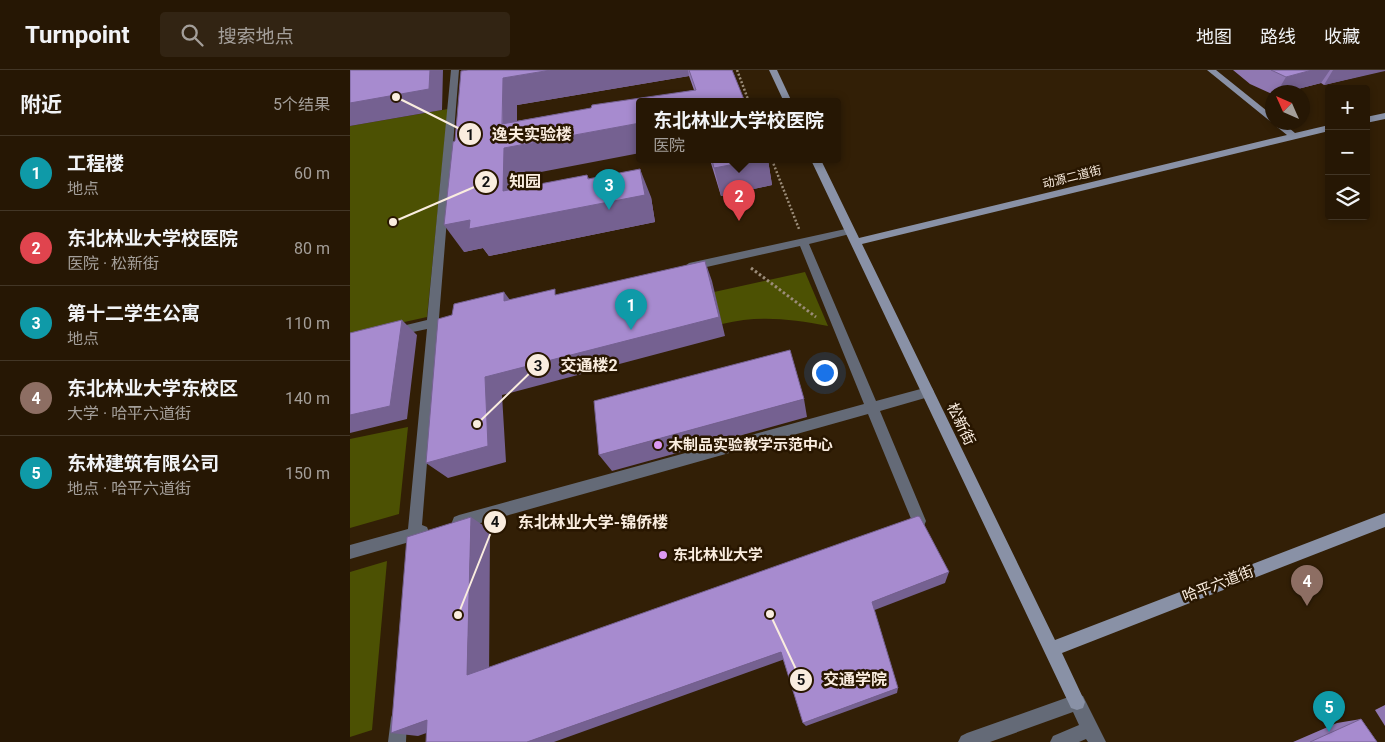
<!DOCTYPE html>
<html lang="zh">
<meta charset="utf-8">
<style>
body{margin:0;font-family:Roboto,"Noto Sans SC",sans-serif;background:#322413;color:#f1f3f6}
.controls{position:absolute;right:15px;top:15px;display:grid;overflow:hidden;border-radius:5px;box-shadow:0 2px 8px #0003}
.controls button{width:45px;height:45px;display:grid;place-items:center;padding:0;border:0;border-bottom:1px solid #423626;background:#261704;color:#f1f3f6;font:25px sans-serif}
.compass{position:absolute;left:915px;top:15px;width:45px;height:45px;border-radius:50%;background:#261704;box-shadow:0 2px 8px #0003;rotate:315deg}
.you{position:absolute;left:474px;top:302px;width:18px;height:18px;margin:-12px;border:4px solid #fff;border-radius:50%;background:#1a73e8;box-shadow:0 0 0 8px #1a73e833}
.badge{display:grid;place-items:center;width:32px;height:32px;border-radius:50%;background:#dd99f4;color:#fff;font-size:16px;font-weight:700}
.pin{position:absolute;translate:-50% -41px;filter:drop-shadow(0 1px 2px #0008)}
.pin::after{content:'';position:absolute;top:26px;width:18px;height:15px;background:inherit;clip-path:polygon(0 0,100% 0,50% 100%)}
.popup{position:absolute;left:286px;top:28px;width:205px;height:65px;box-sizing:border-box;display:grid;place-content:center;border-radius:5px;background:#261704;filter:drop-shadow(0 1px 4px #0005);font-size:16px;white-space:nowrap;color:#a49f9a}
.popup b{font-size:19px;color:#f1f3f6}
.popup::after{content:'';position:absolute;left:50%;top:100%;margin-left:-10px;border:10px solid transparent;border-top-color:#261704}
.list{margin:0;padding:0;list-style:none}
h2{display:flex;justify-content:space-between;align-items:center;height:65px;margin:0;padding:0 20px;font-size:21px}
h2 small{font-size:16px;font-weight:400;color:#a49f9a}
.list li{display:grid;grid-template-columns:32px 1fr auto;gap:15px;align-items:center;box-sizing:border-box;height:75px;padding:0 20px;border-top:1px solid #423626}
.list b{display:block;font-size:19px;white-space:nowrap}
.list p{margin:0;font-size:16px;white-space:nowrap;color:#a49f9a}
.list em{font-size:16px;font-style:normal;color:#a49f9a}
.icon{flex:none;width:28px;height:28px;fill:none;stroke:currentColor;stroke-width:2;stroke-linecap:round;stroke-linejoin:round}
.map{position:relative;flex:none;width:1035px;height:672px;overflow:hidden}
header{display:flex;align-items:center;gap:30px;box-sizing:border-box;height:70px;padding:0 25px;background:#261704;border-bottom:1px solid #423626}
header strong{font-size:24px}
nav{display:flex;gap:28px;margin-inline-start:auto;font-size:18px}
.search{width:350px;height:45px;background:#322413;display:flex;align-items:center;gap:12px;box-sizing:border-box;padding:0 18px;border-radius:5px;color:#a49f9a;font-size:19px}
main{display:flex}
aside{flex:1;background:#261704}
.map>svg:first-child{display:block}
.green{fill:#4c5103}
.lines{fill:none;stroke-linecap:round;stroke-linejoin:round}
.path-far1{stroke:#9c8d7a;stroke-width:2.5;stroke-dasharray:2 2;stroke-linecap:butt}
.path{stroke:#9c8d7a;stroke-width:3;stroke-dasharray:2.5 2.5;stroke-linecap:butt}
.street{fill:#646a77;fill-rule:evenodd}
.secondary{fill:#8991a6;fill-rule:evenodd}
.wall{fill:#9078b2;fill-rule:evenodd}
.shaded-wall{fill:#756191}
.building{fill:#a78bcf;stroke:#756191}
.poi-dot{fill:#dd99f4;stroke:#281600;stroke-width:2}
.labels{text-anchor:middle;stroke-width:5;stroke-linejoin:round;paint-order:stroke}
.far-street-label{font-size:12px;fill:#faeddf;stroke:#281600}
.street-label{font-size:15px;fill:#faeddf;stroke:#281600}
.poi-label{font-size:15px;font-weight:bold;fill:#faeddf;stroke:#281600;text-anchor:start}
.leader{fill:none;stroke:#faeddf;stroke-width:2}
.callout-dot{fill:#faeddf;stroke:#281600;stroke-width:2}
.mark-label{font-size:15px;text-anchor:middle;font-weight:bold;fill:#111}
.callout-label{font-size:16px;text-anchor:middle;font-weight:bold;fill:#faeddf;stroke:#281600;stroke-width:5;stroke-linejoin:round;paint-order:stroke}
</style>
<header>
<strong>Turnpoint</strong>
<div class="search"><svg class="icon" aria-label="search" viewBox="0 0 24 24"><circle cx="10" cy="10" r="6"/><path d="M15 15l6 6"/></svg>搜索地点</div>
<nav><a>地图</a><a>路线</a><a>收藏</a></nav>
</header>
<main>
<aside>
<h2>附近<small>5个结果</small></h2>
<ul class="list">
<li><span class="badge" style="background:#0f9aa8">1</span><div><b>工程楼</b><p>地点</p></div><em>60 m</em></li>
<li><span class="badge" style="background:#e0444e">2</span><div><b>东北林业大学校医院</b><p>医院 · 松新街</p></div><em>80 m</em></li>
<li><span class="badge" style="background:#0f9aa8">3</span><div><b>第十二学生公寓</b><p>地点</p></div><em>110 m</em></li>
<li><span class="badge" style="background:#8d6e63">4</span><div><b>东北林业大学东校区</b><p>大学 · 哈平六道街</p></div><em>140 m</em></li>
<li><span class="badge" style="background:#0f9aa8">5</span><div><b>东林建筑有限公司</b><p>地点 · 哈平六道街</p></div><em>150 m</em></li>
</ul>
</aside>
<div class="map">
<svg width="1035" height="672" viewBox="0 0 1035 672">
<rect width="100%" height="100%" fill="#321f06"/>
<path class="green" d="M98,39L77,247L0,264V56Z
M455,202L478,256C440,249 410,245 372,254L364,222Z
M58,357L49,444L0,458V369Z
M37,491L22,660L0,667V502Z"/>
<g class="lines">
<path class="path-far1" d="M387,0L399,32
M422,90L449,159"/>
<path class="path" d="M401,198L466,247"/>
<path class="street" d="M101,0H109L89,248L94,249L96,252L94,255L88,257L72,455L77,457L79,462L77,467L71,469L68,486L63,488L58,486L56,481V473L0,489V475L58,459L77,259L44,266L38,262L44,258L77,250Z
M500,158L505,161L504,163L459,174L526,331L578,317L582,318L584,322L582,326L530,341L576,451L574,456L569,458L564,456L518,344L109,459L104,457L102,452L104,447L109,445L514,334L450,176L339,201L334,197L339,193Z
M727,624L733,626L756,672H738L736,669L729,672H700L703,666L729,655L723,642L640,672H608L611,666L617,663Z
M49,640L55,642L57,648L56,672H38L41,648L43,642Z"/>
<path class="secondary" d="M419,0H427L442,32H434Z
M857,0H866L922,45V52H932L945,63L979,55V61L512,174L705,570L1035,443V457L712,583L735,632L733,638L727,640L721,638L461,90H471L509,168L937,65Z
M1035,43V49L1016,53V47Z"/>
</g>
<path class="wall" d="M118,0H382L395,32L170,106V118L237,105L239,109L301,127L305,152L139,186L133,178L114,182L105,71ZM339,6L344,20L167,51V35Z
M883,0H1035L974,15L971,13L936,22H922V24L900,14Z
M360,90H418L422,115L371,126Z
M1035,635V656L1025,640Z
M1011,649L1027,672H943L987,653Z"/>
<path class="shaded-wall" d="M80,0H93L92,40L0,56V33Z
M201,0H338L339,6L167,35V76L290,53V83L170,106V149L153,121V8Z
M962,0H980L971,13L936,22H927L936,7Z
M983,0H1035V1L974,15Z
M406,90H418L422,115L371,126L364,98Z
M290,99L301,127L305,152L139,186L133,178L114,182L94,155L238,109L237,105L250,134Z
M355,191L362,211L375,266L152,325L156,392L98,408L76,393L135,307Z
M154,222L169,242L154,231Z
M52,250L67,265L57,349L0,363V345Z
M454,329L457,347L262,401L249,385Z
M121,447L140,460L139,611L117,605Z
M599,502L595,513L522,541V532Z
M431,582L435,589L204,672H177Z
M548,618L547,623L456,656L453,653Z
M77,650L102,654L68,666L41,663Z"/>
<path class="building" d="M0,0H80L79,19L0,33Z
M118,0H201L153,8L152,54L241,38L242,35L346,20L339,0H382L395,32H290V53L154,78L153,121L237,105L238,109L290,99L295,125L119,159L120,150L94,155L103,72L105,71L111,1Z
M921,0H962L936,7Z
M362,90H406L364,98Z
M355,191L369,247L135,307L138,376L76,393L88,249L102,245L104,234L154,222V231L205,219V225Z
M52,250L40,336L0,345V263Z
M440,280L454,329L249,385L244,331Z
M568,446L570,447L599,502L522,532L548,618L453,653L431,582L177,672H76L77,650L41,663L57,467L121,447L117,605Z
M1011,649L1027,672H960Z"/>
<g class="poi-dot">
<circle cx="308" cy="375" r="5"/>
<circle cx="313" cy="485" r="5"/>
</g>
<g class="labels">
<g class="far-street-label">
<text transform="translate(722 107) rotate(-14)" y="4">动源二道街</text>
</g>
<g class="street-label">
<text transform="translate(611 354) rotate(64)" y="5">松新街</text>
<text transform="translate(868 514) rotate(-21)" y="5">哈平六道街</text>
</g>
<g class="poi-label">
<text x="318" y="380">木制品实验教学示范中心</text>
<text x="323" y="490">东北林业大学</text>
</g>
</g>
<path class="leader" d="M46 27L120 64M43 152L136 112M127 354L188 295M108 545L145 452M420 544L451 610"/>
<g class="callout-dot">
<circle cx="46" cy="27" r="5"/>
<circle cx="43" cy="152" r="5"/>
<circle cx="127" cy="354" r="5"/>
<circle cx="108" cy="545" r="5"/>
<circle cx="420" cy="544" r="5"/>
<circle cx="120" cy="64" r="12"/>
<circle cx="136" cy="112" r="12"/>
<circle cx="188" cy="295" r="12"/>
<circle cx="145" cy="452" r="12"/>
<circle cx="451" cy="610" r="12"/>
</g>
<g class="mark-label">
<text x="120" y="70">1</text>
<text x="136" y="117">2</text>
<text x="188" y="301">3</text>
<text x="145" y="457">4</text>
<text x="451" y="615">5</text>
</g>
<g class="callout-label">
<text x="182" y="70">逸夫实验楼</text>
<text x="175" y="117">知园</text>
<text x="239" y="301">交通楼2</text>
<text x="243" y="458">东北林业大学-锦侨楼</text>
<text x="505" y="615">交通学院</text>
</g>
</svg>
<div class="controls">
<button>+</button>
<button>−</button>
<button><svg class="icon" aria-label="layers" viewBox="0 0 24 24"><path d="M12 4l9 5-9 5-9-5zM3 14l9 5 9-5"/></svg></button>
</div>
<svg class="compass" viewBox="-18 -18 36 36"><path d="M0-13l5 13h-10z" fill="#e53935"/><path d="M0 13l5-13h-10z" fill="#a49f9a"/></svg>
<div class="you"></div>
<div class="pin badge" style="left:281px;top:260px;background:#0f9aa8">1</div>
<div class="pin badge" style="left:389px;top:151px;background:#e0444e">2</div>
<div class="popup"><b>东北林业大学校医院</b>医院</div>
<div class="pin badge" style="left:259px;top:140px;background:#0f9aa8">3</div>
<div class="pin badge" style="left:957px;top:536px;background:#8d6e63">4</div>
<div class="pin badge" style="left:979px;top:662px;background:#0f9aa8">5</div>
</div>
</main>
